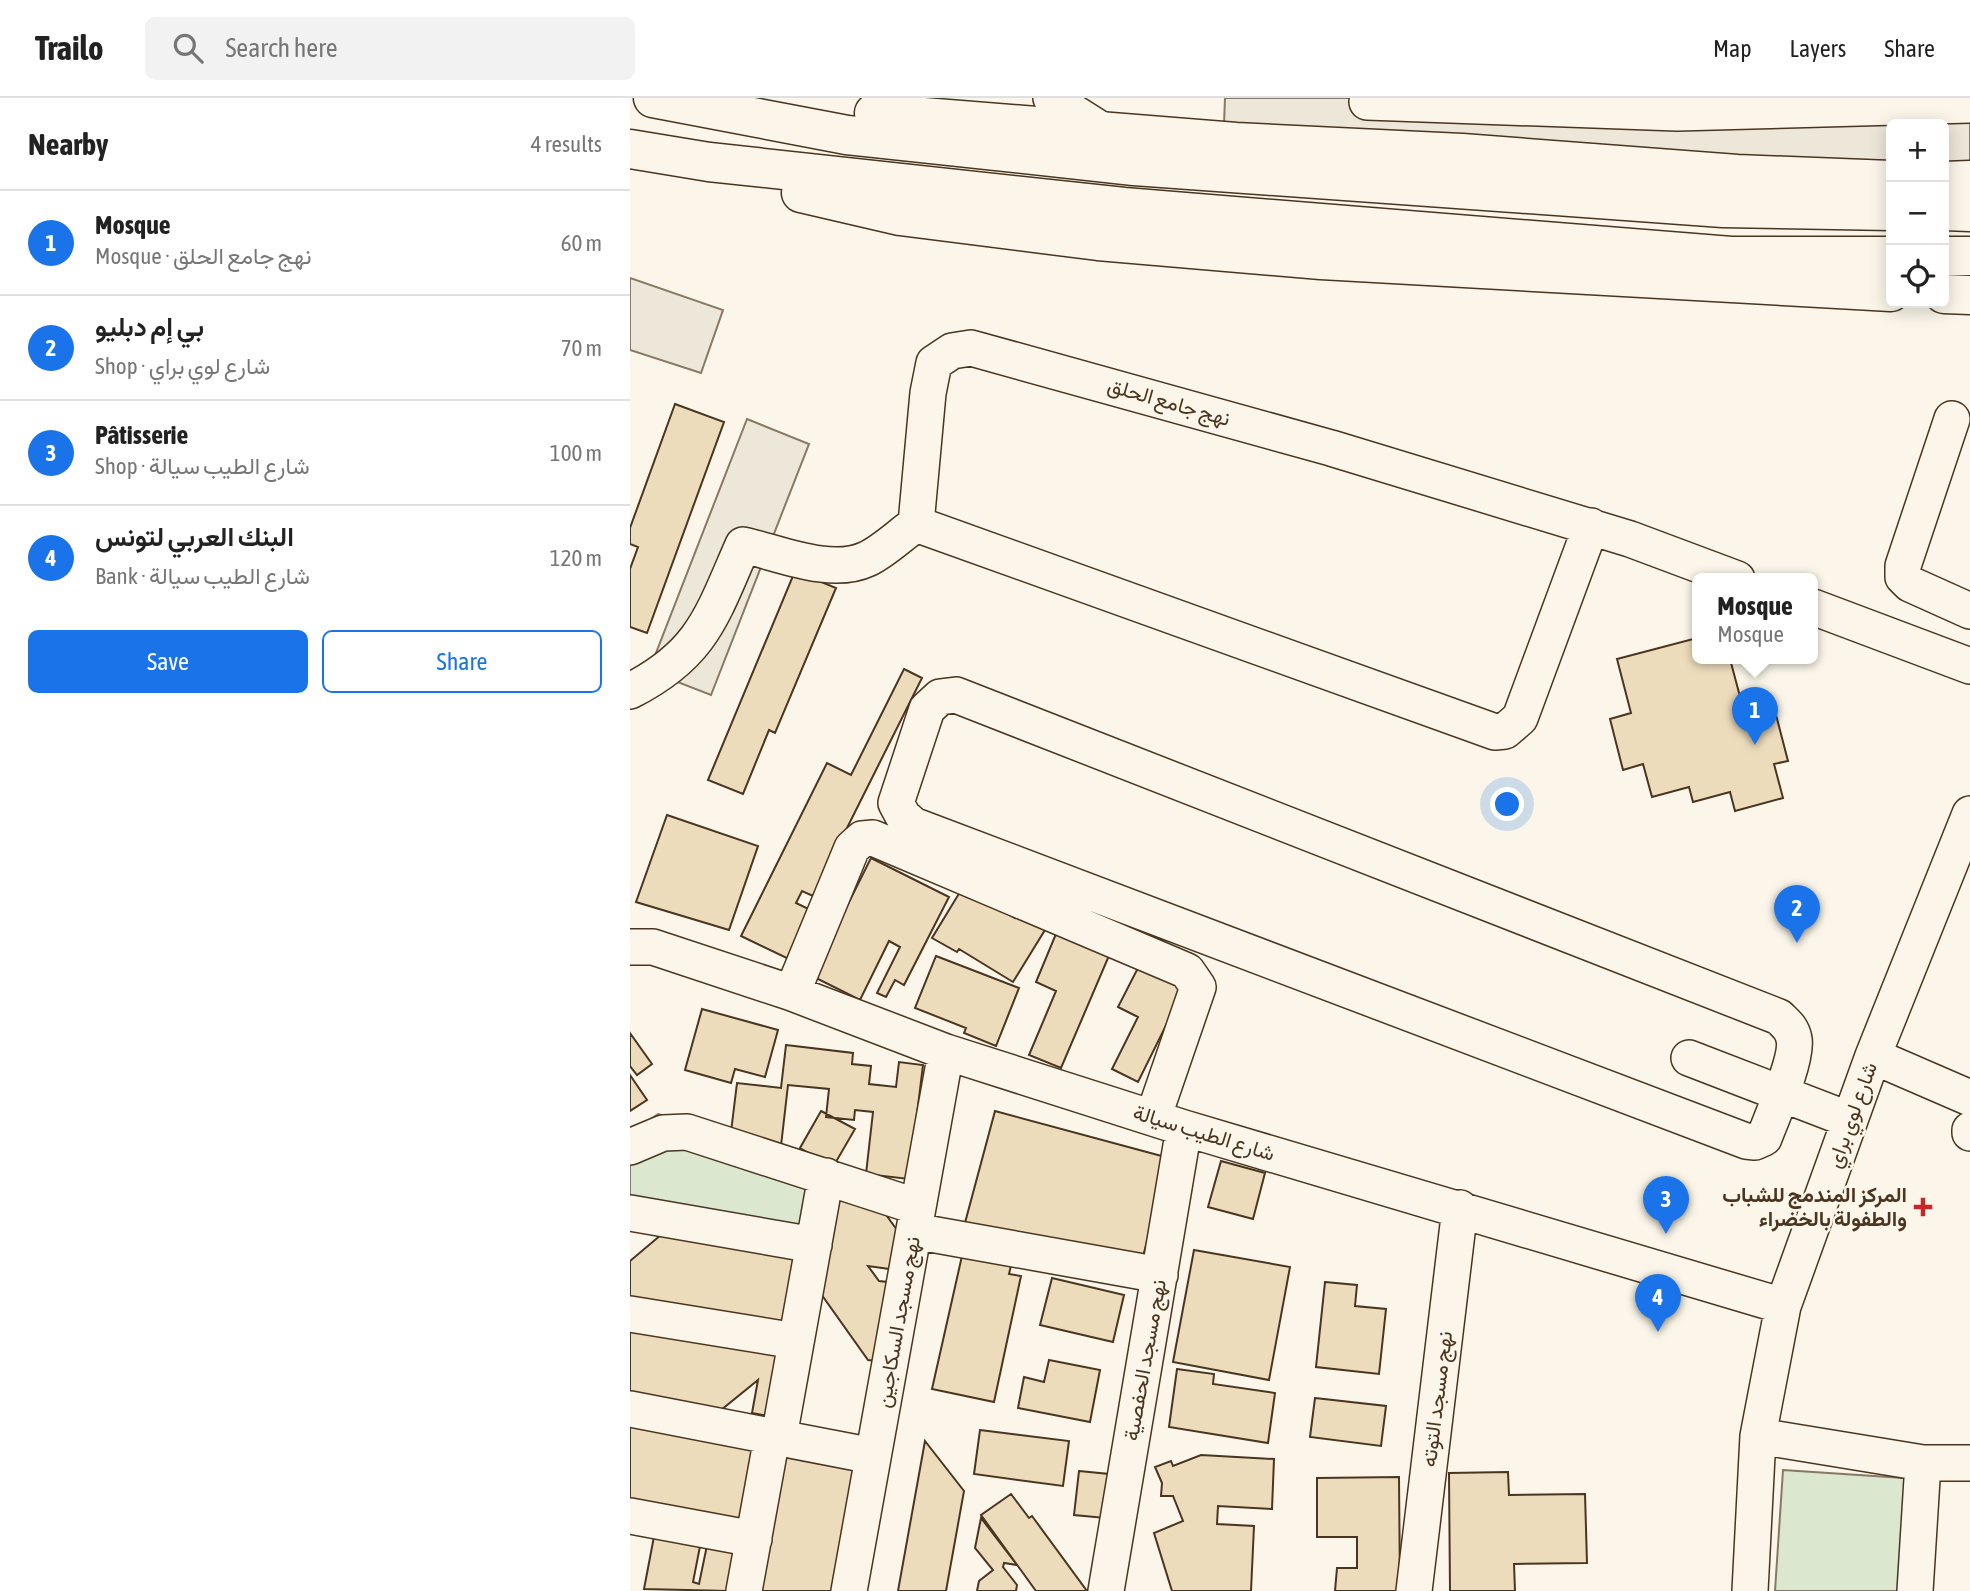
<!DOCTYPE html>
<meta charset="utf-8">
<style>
body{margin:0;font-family:"Asap Condensed",Vazirmatn,sans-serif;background:#f2f2f2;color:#222}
.controls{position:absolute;right:21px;top:21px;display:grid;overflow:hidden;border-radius:10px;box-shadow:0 4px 18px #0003}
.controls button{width:63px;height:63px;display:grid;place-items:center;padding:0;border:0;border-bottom:2px solid #e0e0e0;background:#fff;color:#222;font:35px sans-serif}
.you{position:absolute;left:878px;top:707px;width:24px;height:24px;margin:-18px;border:5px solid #fff;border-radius:50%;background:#1a73e8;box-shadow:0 0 0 10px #1a73e833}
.badge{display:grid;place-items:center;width:46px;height:46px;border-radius:50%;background:#1a73e8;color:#fff;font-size:23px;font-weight:700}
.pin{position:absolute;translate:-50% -58px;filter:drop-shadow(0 2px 4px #0008)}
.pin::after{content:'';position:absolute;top:37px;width:24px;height:21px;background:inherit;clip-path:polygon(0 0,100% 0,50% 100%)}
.popup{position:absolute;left:1062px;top:475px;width:126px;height:91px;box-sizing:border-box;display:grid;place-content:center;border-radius:10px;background:#fff;filter:drop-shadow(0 2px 5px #0005);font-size:23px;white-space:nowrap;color:#767676}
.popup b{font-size:26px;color:#222}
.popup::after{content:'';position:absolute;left:50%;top:100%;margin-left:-14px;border:14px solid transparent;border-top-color:#fff}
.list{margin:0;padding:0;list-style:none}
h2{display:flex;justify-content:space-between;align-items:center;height:91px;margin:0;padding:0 28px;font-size:30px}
h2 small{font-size:23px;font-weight:400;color:#767676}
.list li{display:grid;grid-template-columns:46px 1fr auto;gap:21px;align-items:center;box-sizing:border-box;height:105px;padding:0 28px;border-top:2px solid #e0e0e0}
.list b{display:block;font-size:26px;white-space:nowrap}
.list p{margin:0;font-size:23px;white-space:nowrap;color:#767676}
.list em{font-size:23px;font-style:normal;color:#767676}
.actions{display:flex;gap:14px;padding:21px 28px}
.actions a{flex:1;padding:16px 0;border:2px solid #1a73e8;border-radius:10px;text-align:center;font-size:24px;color:#1a73e8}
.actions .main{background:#1a73e8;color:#fff}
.icon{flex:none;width:38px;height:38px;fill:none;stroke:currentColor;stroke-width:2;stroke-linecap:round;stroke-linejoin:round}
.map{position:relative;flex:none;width:1340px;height:1493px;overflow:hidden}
header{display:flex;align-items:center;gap:42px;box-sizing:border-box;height:98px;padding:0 35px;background:#fff;border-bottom:2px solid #e0e0e0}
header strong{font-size:33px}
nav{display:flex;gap:38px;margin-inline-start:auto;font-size:24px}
.search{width:490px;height:63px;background:#f2f2f2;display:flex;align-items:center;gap:18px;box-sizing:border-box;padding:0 24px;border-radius:10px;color:#767676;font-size:26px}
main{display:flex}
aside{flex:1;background:#fff}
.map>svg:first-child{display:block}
.green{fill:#dce7d0;stroke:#887966;stroke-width:2}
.parking{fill:#ede7d9;stroke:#887966;stroke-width:2}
.building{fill:#ecdcbc;stroke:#4a3520;stroke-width:2}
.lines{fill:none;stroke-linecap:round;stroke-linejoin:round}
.minor-casing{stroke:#4a3520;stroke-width:38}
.highway-casing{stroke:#4a3520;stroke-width:41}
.minor{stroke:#fbf6e9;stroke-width:35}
.highway{stroke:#fbf6e9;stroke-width:38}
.poi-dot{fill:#c62828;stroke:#fbf6e9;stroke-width:2.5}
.labels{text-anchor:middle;stroke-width:5;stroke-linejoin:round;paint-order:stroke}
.street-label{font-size:21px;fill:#4a3520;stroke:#fbf6e9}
.poi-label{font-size:21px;font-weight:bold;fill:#4a3520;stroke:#fbf6e9;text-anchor:end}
</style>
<header>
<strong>Trailo</strong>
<div class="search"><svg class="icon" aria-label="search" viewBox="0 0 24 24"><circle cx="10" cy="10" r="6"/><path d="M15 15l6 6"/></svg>Search here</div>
<nav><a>Map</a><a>Layers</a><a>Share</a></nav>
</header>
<main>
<aside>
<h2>Nearby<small>4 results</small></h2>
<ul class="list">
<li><span class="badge">1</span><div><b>Mosque</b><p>Mosque · نهج جامع الحلق</p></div><em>60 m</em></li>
<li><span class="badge">2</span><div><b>بي إم دبليو</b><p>Shop · شارع لوي براي</p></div><em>70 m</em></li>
<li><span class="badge">3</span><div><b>Pâtisserie</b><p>Shop · شارع الطيب سيالة</p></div><em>100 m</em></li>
<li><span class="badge">4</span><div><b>البنك العربي لتونس</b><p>Bank · شارع الطيب سيالة</p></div><em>120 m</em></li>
</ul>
<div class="actions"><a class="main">Save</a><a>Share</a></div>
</aside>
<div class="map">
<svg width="1340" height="1493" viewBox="0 0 1340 1493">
<rect width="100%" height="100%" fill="#fbf6e9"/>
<path class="green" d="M28,1016L204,1069L192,1156L0,1125V1036Z
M1153,1372L1304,1382L1297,1493H1145Z"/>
<path class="parking" d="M595,0H1340V64H1314V26H1261V63L1052,62L594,26Z
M0,180L93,212L71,275L0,252Z
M117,321L179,346L81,597L19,573Z"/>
<path class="building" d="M45,306L94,324L17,535L0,529V471L8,449L0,446V430Z
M165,473L206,490L145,635L139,632L113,696L78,682Z
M1067,540V561H1100L1116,621L1145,613L1158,663L1144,666L1153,700L1105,713L1100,694L1063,704L1059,689L1022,699L1013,666L993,672L980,621L1001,615L987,561Z
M274,571L292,580L183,798L172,793L166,805L189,816L165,864L111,838L197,665L221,677Z
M37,717L128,748L99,832L6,804Z
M241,760L319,799L274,887L265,882L256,899L247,895L270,849L259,843L230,902L182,878Z
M333,789L385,820L390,811L418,827L383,884L329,851L327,854L302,840Z
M428,831L481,853L431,970L399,957L426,893L406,884Z
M306,858L389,890L366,948L334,935L336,930L285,910Z
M512,862L557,885L508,984L482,971L508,919L488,909Z
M72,911L148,932L135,979L105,971L101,985L55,972Z
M0,935L22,966L7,977L0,968Z
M156,947L223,955L222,966L241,968L239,986L266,989L269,964L293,967L279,1081L236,1076L243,1014L225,1012L224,1022L196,1019L199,991L158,987L151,1048L100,1042L107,985L151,990Z
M0,977L17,1002L0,1013Z
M191,1013L225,1031L203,1069L170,1050Z
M365,1013L539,1060L511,1166L332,1136Z
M591,1063L635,1075L623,1121L578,1109Z
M206,1086L254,1114L272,1139L267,1172L238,1168L249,1183L267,1185L255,1264L238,1262L184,1186Z
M51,1120L144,1135L171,1168L144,1319L122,1315L128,1282L69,1330L127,1340L113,1424L0,1409V1163Z
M334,1149L383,1159L379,1176L391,1178L364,1304L302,1291Z
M564,1152L660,1169L639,1282L543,1264Z
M422,1180L494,1197L483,1244L410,1227Z
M695,1184L727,1187L725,1208L756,1211L749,1276L686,1269Z
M419,1262L470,1272L460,1324L388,1310L394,1279L414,1284Z
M547,1271L584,1276L583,1286L645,1295L638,1345L539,1329Z
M685,1300L756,1308L751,1348L680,1339Z
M350,1332L439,1343L433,1388L344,1376Z
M295,1343L334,1393L316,1493H268Z
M143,1350L236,1366L213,1493H117Z
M571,1357L644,1361L642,1411L588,1408L587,1426L624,1428L621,1493H542L524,1435L553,1423L543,1398H531L532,1385L525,1369L541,1363L543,1368Z
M449,1373L479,1376L475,1420L444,1417Z
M878,1374L879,1397L955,1396L957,1465L884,1466L885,1493H820L819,1375Z
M769,1379L770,1493H705L707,1470H727V1439H687V1380Z
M381,1396L399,1420L402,1418L457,1493H406L351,1417Z
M351,1420L387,1467L374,1465L373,1469L387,1487L386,1493H347L349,1483L363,1472L345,1450Z
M26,1428L72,1438L63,1484L69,1486L80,1433L110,1439L99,1493L14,1491Z"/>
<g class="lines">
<g class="minor-casing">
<path id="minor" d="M421,0L473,33
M737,4L1047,15L1340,7
M1322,321L1273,468V479L1280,486L1340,513
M286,426L865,634L875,633L890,620L961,428
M1183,509L1340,568
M0,593C73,556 82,517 113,447C149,455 201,478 237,461C254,453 270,437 286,426L298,295L304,265L322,253L341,250L701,350L1000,441L1107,481
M326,597L1149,919C1156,926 1162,930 1164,941C1168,960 1142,1019 1134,1040L1125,1044L1116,1043L283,727L273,718L266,705L297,611L310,599Z
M0,849H23L162,895L316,954L554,1030L1153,1208
M162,895L222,750L232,741L243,740L557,873L568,889L523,1020
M1243,958L1340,1000
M1059,960L1220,1022
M1340,1032V1035
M0,1049L33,1035L57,1034L288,1109
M0,1115L184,1147
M284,1133L530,1177
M0,1216L166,1243
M0,1311L243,1358
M1128,1338L1293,1365H1340
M149,1339L196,1078
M0,1418L124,1441
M114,1493L142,1339
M219,1493L316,954
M476,1493L554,1030
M784,1493L830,1110
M1120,1493L1128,1338L1153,1208L1243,958L1340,716
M1285,1493L1293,1365"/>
</g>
<g class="highway-casing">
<path id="highway" d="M23,0L217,37L504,68L1093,110L1261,113
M244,15L606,44L832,55L1107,76L1261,82
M0,51L79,64L494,109L1101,158H1261
M1314,83L1340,82
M171,95L270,118L468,143L691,162L1261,194
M1314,113L1340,114
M1314,158H1340
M1314,196L1340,197"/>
</g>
<use href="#minor" class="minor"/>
<use href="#highway" class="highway"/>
</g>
<path class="poi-dot" d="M1289.5 1098.5h7v7h7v7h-7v7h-7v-7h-7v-7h7z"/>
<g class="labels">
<g class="street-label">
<text transform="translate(539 304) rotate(16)" y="7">نهج جامع الحلق</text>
<text transform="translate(1222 1017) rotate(-70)" y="7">شارع لوي براي</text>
<text transform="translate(574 1035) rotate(17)" y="7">شارع الطيب سيالة</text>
<text transform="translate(268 1224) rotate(-80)" y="7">نهج مسجد السكاجين</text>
<text transform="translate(515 1262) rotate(-80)" y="7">نهج مسجد الحفصية</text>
<text transform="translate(807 1301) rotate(-83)" y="7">نهج مسجد التوته</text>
</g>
<g class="poi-label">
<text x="1277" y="1104">المركز المندمج للشباب<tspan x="1277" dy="24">والطفولة بالخضراء</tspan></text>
</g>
</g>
</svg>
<div class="controls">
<button>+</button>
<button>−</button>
<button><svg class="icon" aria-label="locate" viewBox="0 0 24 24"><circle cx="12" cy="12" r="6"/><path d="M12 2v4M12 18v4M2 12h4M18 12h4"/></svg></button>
</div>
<div class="you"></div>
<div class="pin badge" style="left:1125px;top:647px">1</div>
<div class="popup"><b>Mosque</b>Mosque</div>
<div class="pin badge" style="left:1167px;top:845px">2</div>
<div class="pin badge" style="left:1036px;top:1136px">3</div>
<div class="pin badge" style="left:1028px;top:1234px">4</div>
</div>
</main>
